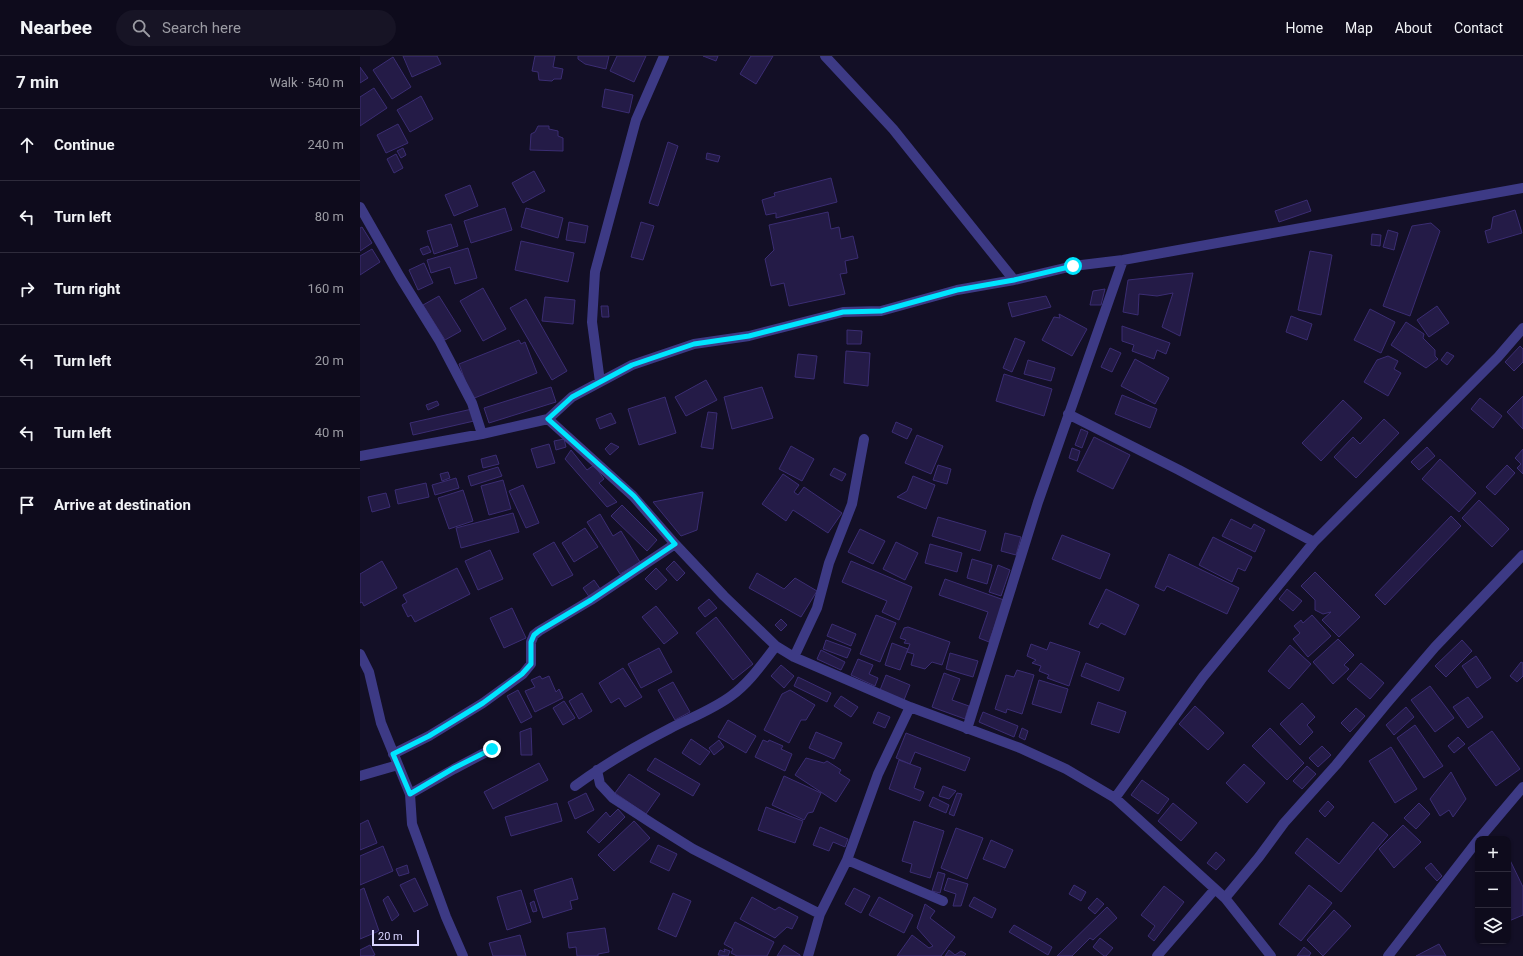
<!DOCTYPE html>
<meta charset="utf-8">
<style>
body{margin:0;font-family:Roboto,sans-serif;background:#171425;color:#f1f3f6}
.controls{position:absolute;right:12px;bottom:12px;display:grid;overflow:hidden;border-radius:8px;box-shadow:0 1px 3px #0004}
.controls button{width:36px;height:36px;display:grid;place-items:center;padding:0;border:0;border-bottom:1px solid #2e2b3b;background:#0e0b1c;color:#f1f3f6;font:20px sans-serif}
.scale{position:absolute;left:12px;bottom:10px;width:47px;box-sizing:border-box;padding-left:4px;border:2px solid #d9d4ff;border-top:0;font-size:11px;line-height:14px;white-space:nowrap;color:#d9d4ff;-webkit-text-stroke:3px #130f26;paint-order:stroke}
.stop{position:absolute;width:12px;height:12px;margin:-9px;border:3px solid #00e5ff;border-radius:50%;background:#fff}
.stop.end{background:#00e5ff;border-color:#fff;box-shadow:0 1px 4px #0008}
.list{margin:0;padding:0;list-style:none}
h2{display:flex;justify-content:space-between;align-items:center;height:52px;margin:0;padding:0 16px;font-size:17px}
h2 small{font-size:13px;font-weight:400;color:#9b9ba3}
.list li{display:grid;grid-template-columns:26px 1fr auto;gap:12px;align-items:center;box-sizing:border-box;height:72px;padding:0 16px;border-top:1px solid #2e2b3b}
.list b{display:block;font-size:15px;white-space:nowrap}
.list em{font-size:13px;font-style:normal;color:#9b9ba3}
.icon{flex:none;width:22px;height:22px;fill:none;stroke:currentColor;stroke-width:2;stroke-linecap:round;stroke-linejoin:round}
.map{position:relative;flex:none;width:1163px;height:900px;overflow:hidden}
header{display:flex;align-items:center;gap:24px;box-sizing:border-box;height:56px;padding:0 20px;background:#0e0b1c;border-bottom:1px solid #2e2b3b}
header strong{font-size:19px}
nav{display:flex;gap:22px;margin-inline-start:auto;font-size:14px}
.search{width:280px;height:36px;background:#171425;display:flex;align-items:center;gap:10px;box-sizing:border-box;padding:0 14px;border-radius:22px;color:#9b9ba3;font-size:15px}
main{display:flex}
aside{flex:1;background:#0e0b1c}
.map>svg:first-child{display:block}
.building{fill:#241b47;stroke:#3b2d73}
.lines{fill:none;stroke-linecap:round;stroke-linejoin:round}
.minor{stroke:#3d3a85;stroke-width:10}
.route{stroke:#00e5ff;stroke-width:5}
</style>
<header>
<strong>Nearbee</strong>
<div class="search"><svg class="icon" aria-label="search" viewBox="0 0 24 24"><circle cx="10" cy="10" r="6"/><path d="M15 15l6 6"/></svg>Search here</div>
<nav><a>Home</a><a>Map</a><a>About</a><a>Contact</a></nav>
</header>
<main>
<aside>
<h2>7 min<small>Walk · 540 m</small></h2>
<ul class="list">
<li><svg class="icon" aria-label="ahead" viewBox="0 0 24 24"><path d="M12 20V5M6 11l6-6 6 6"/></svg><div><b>Continue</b></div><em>240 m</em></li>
<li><svg class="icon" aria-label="left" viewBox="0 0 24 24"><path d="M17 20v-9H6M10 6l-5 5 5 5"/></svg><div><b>Turn left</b></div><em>80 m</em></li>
<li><svg class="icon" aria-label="right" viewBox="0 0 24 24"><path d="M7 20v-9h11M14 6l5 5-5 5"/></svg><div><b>Turn right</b></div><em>160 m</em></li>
<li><svg class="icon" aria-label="left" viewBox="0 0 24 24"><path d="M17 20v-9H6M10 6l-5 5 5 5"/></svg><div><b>Turn left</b></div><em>20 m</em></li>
<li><svg class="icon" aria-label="left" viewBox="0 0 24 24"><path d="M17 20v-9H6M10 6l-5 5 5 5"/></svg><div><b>Turn left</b></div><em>40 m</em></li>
<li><svg class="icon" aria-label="arrive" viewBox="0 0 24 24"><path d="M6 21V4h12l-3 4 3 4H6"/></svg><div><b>Arrive at destination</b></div></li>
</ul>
</aside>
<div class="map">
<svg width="1163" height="900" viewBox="0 0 1163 900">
<rect width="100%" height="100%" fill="#130f26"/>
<path class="building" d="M43,0H77L81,8L52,21Z
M175,0H195L193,11L203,13L201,23H194L192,25L179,24L178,16L172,15Z
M218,0H249L246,13L225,8L218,3Z
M257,0H286L274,26L250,15Z
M343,0H358L356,5Z
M391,0H413L396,28L380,18Z
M33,1L51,31L32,43L13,14Z
M0,11L8,22L0,27Z
M14,32L27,52L0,70V41Z
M245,33L273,39L269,57L242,51Z
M61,40L73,63L50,76L37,54Z
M38,68L48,87L26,97L17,79Z
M178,70H189V73L198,75V80L203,82V95L170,94L171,78L175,76Z
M308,86L318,90L298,150L289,147Z
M43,92L46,99L41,102L37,95Z
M347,97L360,100L358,106L346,103Z
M36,98L43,112L34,117L27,103Z
M174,115L185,135L163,147L152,127Z
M471,122L477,146L416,162V157L406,159L402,144L415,140L414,137Z
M110,129L118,150L94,160L85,139Z
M947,144L951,155L919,166L915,155Z
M145,152L152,174L111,187L104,165Z
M166,152L203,162L198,182L161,171Z
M1155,154L1162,177L1128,187L1125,175L1131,173L1133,161Z
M468,156L471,173L479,171L481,183L493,180L498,202L485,205L487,217L480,218L485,238L429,250L424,227L411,230L405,203L414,194L409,169Z
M209,166L228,170L225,187L206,184Z
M281,166L294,170L283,204L271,201Z
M1071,167L1080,175L1050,260L1023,250L1052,170Z
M91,168L98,190L74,198L67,175Z
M2,171L12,187L0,195V172Z
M1028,174L1038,177L1034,194L1023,191Z
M1012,178L1021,179L1020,190L1011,189Z
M161,185L214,197L208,226L155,214Z
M68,190L71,196L63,199L60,193Z
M108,192L117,222L95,228L90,211L71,217L67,204Z
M12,193L20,206L0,219V200Z
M950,195L972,199L961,259L938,254Z
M64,207L73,227L58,234L49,214Z
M833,217L820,280L802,271L813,237L797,240L779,238L778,259L763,256L768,224Z
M123,232L146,273L123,285L100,245Z
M745,233L741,249H730L733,235Z
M79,240L101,275L85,284L63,249Z
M686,240L691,251L652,261L648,247Z
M185,241L215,244L213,268L182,265Z
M166,243L207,315L192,324L150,252Z
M241,250H248L249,261H242Z
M1077,250L1089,267L1069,281L1057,264Z
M1010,253L1035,266L1021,297L994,284Z
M699,258L727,273L712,300L682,284L694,261L700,262Z
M931,260L952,268L947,284L926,276Z
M1046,266L1064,278L1063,282L1075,294V300L1078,303L1066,312L1031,289Z
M762,270L810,287L806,298L797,294L794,303L772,295L774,289L762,285Z
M487,274L502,275L501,288H487Z
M655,282L665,286L652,316L643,312Z
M159,284L161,288L165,286L177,317L112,343L99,308Z
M1160,290L1163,293V306L1154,315L1145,306Z
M750,292L761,297L752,316L741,311Z
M486,295L510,297L508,330L484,327Z
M1087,296L1094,300L1087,309L1081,304Z
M438,298L457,300L454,323L435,321Z
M1028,300L1038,305L1034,313L1041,317L1028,340L1004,326L1017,304Z
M775,303L809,322L795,348L761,330Z
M668,304L695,312L691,325L664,318Z
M644,318L692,333L684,360L636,345Z
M346,324L357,344L326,360L315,341Z
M191,331L196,346L129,367L124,352Z
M402,331L413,362L372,373L364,341Z
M762,339L797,353L790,372L755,358Z
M1163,340V373L1147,356Z
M305,341L316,377L279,389L268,353Z
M1120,342L1142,360L1133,372L1111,353Z
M983,344L1002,362L961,405L942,387Z
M77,345L79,349L68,354L66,349Z
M112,353L114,365L53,379L50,367Z
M348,356L357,357L353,393L341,391Z
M251,357L256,367L240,373L236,363Z
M1024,363L1039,377L996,422L974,401L993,381L1000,388Z
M536,366L552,373L547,383L532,376Z
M721,373L728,376L722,392L715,389Z
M557,379L583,390L571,418L545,407Z
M734,381L770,399L753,433L717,415Z
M204,383L206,391L196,394L194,385Z
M251,387L259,391L250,399L245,393Z
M189,388L195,407L177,412L171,393Z
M431,390L454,403L442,425L419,413Z
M1067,391L1075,400L1059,414L1051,406Z
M712,392L720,395L717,405L709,402Z
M1163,393V418L1157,412L1161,408L1155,402Z
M211,394L227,414L234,409L244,423L239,427L257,446L247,451L205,403Z
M136,399L139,408L123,412L121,403Z
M1080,403L1116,437L1099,456L1062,423Z
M578,409L591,413L587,428L573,424Z
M1147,409L1155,417L1135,439L1126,431Z
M138,411L142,420L111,430L108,420Z
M474,412L486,418L482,425L470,419Z
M88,416L90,422L82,425L80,418Z
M423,418L439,429L434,436L438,439L444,431L482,457L468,477L433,454L426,465L402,448Z
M553,420L575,429L566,453L537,441L547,435Z
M96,422L99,432L75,439L72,429Z
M143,424L151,453L129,459L121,430Z
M66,427L69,441L38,448L35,434Z
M163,429L179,467L166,472L149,435Z
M103,434L113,465L89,473L78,442Z
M343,436L337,474L321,480L293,446Z
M26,437L30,451L12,456L8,441Z
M1119,444L1149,473L1132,491L1102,462Z
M262,449L297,484L287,495L251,460Z
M153,457L159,476L101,492L96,472Z
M240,458L253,480L261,475L280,506L260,518L227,466Z
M1091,460L1101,470L1025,549L1015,539Z
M578,461L626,475L620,495L572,480Z
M871,463L891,473L894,468L905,474L895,496L862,480Z
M225,472L238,491L214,506L202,487Z
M500,473L525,485L513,508L488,496Z
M645,477L661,481L656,499L641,495Z
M702,479L750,498L740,523L692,503Z
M853,481L892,501L885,515L878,512L872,526L839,509Z
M194,486L213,519L192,530L173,498Z
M536,486L558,497L545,524L523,513Z
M570,488L602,497L597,516L565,507Z
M130,494L143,523L118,534L105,505Z
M809,498L879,532L867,558L807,530L804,535L795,531Z
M612,503L632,509L627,528L607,522Z
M22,505L37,532L4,550L2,546L0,547V518Z
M314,505L325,517L317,525L306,513Z
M491,505L552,531L539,564L522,556L527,545L482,526Z
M638,509L650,514L641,540L629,536Z
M97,512L110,538L55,566L51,559L48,561L42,549L47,546L43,539Z
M296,512L307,524L296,534L285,523Z
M955,516L1000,561L979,581L962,564L971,556L963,558L955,554V544L941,530Z
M397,517L424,533L435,522L457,535L441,561L389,532Z
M585,523L644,544L629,586L619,582L628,556L579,539Z
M234,524L241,534L230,542L223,532Z
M746,533L779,549L765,579L741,567L738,572L729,568Z
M927,533L942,545L933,555L919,543Z
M349,543L357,552L345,561L338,552Z
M296,550L318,577L304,588L282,561Z
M152,552L166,582L144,592L130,562Z
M516,559L536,567L520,606L500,598Z
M952,559L971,580L948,601L933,583L940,577L934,570L941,564L943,567Z
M356,561L393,608L373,624L336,577Z
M421,563L427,569L421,575L415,569Z
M472,568L496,578L491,590L467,580Z
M548,571L590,586L582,609L572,606L565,613L551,609L554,598L547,596L550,588L544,587L546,584L540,582L544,572Z
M978,583L994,599L984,609L989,613L973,628L953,606Z
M466,584L491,593L487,602L463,593Z
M1102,584L1112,595L1086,621L1075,610Z
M690,586L720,596L709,630L687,622L689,619L679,615L681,610L672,607L676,604L667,600L671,588L687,594Z
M532,587L548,593L540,614L525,609Z
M930,589L951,608L929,633L908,615Z
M299,592L312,616L281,632L268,608Z
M461,594L485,606L481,614L457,603Z
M590,597L618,605L613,621L586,613Z
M1116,600L1131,622L1117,632L1102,610Z
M498,603L513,609L509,618L518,622L515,630L491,619Z
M1161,606L1163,607V620L1157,626L1150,620Z
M726,607L764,622L759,635L721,620Z
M1001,607L1024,627L1010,643L987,623Z
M421,609L434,620L424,632L411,620Z
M263,612L282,641L265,651L259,642L251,647L239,627Z
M657,614L674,619L662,658L647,653L646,657L635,653L646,619L654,621Z
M584,617L600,623L592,644L609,650L605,663L572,651Z
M526,619L550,629L544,644L520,634Z
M180,620L182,623L189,620L196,636L199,633L203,642L175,656L165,635L175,631L171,624Z
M438,621L471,637L467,646L434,630Z
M679,624L708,633L701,657L672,648Z
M313,626L330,656L315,664L298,634Z
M1070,630L1094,662L1075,676L1051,644Z
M158,634L172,661L161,667L147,640Z
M430,634L455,649L446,664H441L429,687L404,674L422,638Z
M222,637L232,655L219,663L209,645Z
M481,640L498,651L491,661L474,650Z
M1108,641L1123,661L1108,672L1093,651Z
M204,645L215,662L203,669L193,652Z
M738,646L766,656L759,677L731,668Z
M942,647L955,661L947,669L953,676L940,689L920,668Z
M835,650L864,677L848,694L819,668Z
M1046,651L1054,661L1034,679L1026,669Z
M996,652L1005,660L990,676L981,667Z
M518,656L530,661L525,672L513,667Z
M623,656L658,670L654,681L619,666Z
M368,664L396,680L386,697L358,681Z
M1055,669L1083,710L1064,722L1037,682Z
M171,672L172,699H161L160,676Z
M662,672L668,675L665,684L659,681Z
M910,672L944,707L927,724L892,690Z
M1132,675L1160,713L1136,730L1108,692Z
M456,676L482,687L474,703L449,692Z
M546,677L610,702L605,715L555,696L550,708L536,702Z
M1098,681L1105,688L1094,697L1088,690Z
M331,683L350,696L340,709L322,697Z
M359,684L364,691L354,699L349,692Z
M403,684L408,686L409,684L423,690L421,693L432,698L425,715L395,701Z
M962,690L971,699L958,711L949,702Z
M1031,691L1057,733L1035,747L1009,705Z
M295,702L340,728L333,740L287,714Z
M446,702L464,707L467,705L481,714L479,717L490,724L476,746L435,719Z
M539,704L561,712L554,732L564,736L560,745L529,733Z
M179,707L188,724L133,753L124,736Z
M884,708L905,727L887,747L866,727Z
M947,710L956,718L942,733L933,725Z
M1091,716L1106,743L1093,761L1089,754L1080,760L1070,743Z
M269,718L300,738L286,758L255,737Z
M424,720L461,737L453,756L448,757L444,764L412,749Z
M782,724L809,743L798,758L771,739Z
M583,730L596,735L589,743L579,740Z
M226,737L234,754L215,763L208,746Z
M597,737L602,738L594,760L589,758Z
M573,741L589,749L586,757L569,750Z
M968,745L974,751L965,761L959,755Z
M197,747L202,765L151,780L145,761Z
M813,747L837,767L821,785L798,765Z
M1059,747L1070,758L1056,773L1044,762Z
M406,751L443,765L435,787L398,774Z
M258,753L265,761L239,787L227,776L246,756L250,761Z
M8,764L17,787L0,794V768Z
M274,765L290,782L254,815L238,799Z
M554,765L584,775L570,822L550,816L552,808L542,805Z
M1013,766L1028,779L981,836L935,797L947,782L979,808Z
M1043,769L1061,786L1034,812L1019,793Z
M460,771L488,783L485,791L473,786L469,795L453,789Z
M596,772L623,782L607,823L581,812Z
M631,784L653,794L645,812L623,803Z
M298,789L317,798L309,815L290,806Z
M23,790L33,815L0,829V800Z
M856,796L865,804L856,814L847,807Z
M1148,800L1163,831V859L1149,865Z
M1071,807L1082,820L1077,825L1065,812Z
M47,809L49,817L39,820L36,813Z
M578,816L585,818L580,837L572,835Z
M55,822L68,849L54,856L40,829Z
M212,822L218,843L210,845L212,853L183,862L174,834Z
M588,822L608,828L601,850H593L596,838L584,834Z
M714,829L726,836L721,845L709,838Z
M949,829L972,847L941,885L919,868Z
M804,830L824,846L794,885L788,880L795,870L781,859Z
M4,832L19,875L0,883V834Z
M494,832L510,840L501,857L485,848Z
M161,834L171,866L147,874L137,841Z
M313,837L331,845L316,881L298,873Z
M28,840L39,859L32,865L23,844Z
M392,841L415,854L419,851L438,861L432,873L427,871L415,882L380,863Z
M519,841L553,859L544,877L509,859Z
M614,841L636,853L632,862L609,850Z
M737,842L744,848L735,858L728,852Z
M174,845L177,855L173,856L170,847Z
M565,848L575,855L570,862L595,881L581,900H537L552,879L569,892L573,890L557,872Z
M747,851L757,862L733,884L730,882L712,900H697Z
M974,854L991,870L963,900L947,884Z
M375,866L414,886L407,900H377L371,897L373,893L364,888Z
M654,869L692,891L688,899L649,876Z
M245,872L249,896L238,898V900H217L216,891L209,892L207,877Z
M160,879L166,900H133L129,887Z
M740,882L753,892L746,900H744L733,891Z
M1079,888L1086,900H1056Z
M10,889L15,899L12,900H0V894Z
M424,889L440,899V900H417Z
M944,891L951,897L949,900H937Z
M364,893L370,895L368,900L358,899L360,894L365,896Z
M589,894L595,899L601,895L606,898L604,900H585Z"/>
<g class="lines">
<path class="minor" d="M465,0L533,73L654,224
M0,151L40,221L79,284L112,347L122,378
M240,326L232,266L235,216L276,64L304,0
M708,358L819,414L954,486
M188,363L273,440L315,488L364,540L416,590L434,601L550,651L660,692L706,713L755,742L865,842L911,900
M0,400L122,378L188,363L212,341L272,309L334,288L389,280L483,256L521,255L597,234L654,224L713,210L763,204L1163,132
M0,598L9,616L21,667L50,738L52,768L86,861L103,900
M434,601L457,552L469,507L492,448L504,383
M607,673L678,446L763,204
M33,698L69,680L123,647L163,618L171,608V586L174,579L179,575L231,544L315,488
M237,714L240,728L253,742L293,768L333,793L460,858
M0,720L38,709
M215,730C245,708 276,690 309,673C330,662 352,654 371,640C389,627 402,608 416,590
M50,738L94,713L132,693
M755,742L843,621L954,486L1138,301L1163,272
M1119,783L1163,731
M487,804L583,845
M865,842L899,801L924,767L976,709L1027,647L1075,591L1163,499
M448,900L460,858L487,804L518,718L550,651
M797,900L855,833
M1028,900L1118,784"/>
</g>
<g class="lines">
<path class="route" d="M132,693L94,712L50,738L33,698L69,680L123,647L162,618L171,608V586L174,579L179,575L231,544L315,488L274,440L188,363L212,341L272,309L334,288L389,280L483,256L521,255L597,234L654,224L713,210"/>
</g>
</svg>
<div class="controls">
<button>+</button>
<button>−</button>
<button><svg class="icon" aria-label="layers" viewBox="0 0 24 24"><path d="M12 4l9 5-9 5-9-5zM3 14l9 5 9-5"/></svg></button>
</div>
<div class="scale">20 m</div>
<div class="stop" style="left:713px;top:210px"></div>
<div class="stop end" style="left:132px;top:693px"></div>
</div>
</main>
